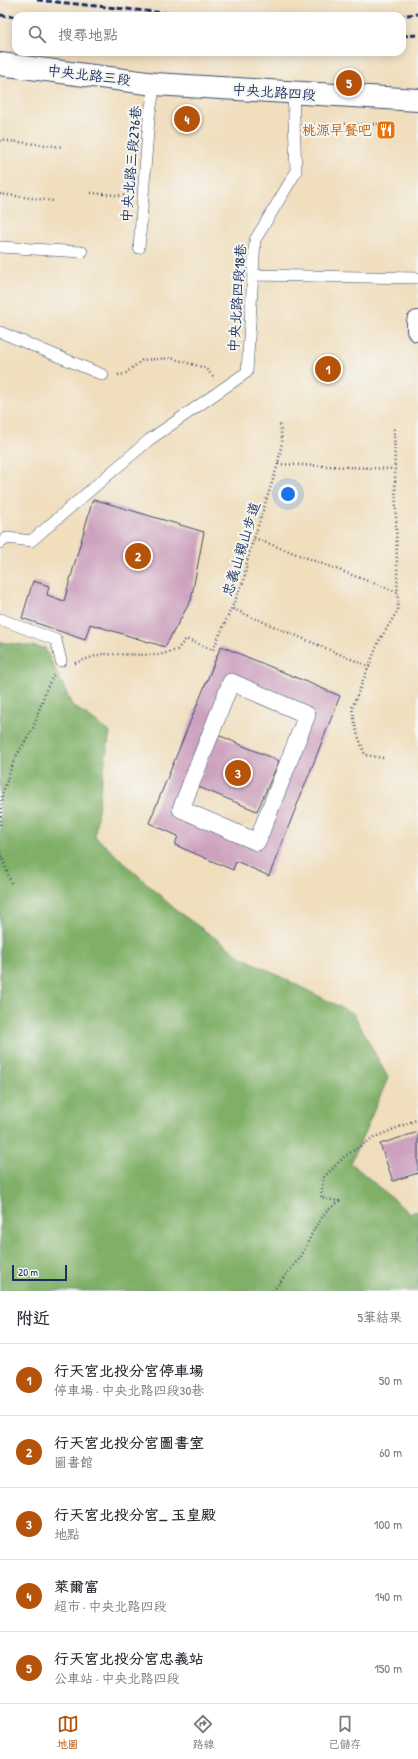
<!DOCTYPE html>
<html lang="zh-TW">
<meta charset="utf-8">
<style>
body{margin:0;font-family:"Patrick Hand","LXGW WenKai TC",sans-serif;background:#f2f2f3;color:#2b2b33}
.scale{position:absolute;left:12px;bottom:10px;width:55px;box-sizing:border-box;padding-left:4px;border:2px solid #1b2f5e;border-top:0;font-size:11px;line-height:14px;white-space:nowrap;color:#1b2f5e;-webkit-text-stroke:3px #f6f6f2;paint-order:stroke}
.you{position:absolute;left:288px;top:494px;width:14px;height:14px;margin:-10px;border:3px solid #fff;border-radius:50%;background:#1a73e8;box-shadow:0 0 0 6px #1a73e833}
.badge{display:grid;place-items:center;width:26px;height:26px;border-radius:50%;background:#b45309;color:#fff;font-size:13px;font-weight:700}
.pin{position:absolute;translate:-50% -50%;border:2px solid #fff;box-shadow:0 1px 4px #0006}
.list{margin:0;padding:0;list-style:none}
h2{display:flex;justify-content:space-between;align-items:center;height:52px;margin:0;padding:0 16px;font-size:17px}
h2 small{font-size:13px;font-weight:400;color:#7c7c81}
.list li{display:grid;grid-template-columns:26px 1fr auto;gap:12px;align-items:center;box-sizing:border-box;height:72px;padding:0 16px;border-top:1px solid #e1e1e2}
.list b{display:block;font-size:15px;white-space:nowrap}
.list p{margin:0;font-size:13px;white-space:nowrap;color:#7c7c81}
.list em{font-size:13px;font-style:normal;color:#7c7c81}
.icon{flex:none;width:22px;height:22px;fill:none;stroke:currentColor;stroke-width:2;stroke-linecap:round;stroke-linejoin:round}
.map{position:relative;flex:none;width:418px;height:1291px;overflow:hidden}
.search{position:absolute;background:#fff;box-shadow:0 2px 10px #0003;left:12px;right:12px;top:12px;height:44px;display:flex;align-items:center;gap:10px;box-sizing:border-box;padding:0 14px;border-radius:12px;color:#7c7c81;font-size:15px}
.sheet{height:412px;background:#fff}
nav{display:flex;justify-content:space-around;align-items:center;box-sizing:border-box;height:56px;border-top:1px solid #e1e1e2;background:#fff;font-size:11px;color:#7c7c81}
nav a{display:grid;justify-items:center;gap:2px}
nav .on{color:#b45309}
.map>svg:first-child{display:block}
.forest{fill:#80b068;stroke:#4e7063}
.building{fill:#cca1be;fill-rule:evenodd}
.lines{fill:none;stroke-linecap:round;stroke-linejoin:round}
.service-casing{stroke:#3b496c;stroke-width:12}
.pedestrian-casing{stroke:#3b496c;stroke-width:18}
.minor-casing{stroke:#3b496c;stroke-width:24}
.tertiary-casing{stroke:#3b496c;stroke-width:24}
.path{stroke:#3b496c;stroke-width:2.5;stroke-dasharray:1 3;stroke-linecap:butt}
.service{stroke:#fff;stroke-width:11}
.pedestrian{stroke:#fff;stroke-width:17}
.minor{stroke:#fff;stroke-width:22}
.tertiary{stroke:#fff;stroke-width:22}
.rail{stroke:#1b2f5e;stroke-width:3;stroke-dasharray:6 3;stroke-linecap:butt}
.labels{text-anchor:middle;stroke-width:4;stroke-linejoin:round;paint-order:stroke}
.street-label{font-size:14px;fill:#1b2f5e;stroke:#f6f6f2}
.food-label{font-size:14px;fill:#c56008;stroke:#f6f6f2;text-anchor:end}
</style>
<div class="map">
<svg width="418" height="1291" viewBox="0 0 418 1291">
<rect width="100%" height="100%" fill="#f6f6f2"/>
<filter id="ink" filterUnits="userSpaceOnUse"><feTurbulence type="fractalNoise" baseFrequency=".025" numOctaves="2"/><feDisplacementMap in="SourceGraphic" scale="8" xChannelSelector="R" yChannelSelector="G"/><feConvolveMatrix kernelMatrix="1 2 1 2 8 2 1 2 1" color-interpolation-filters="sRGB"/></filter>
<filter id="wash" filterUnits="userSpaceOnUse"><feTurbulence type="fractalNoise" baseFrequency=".012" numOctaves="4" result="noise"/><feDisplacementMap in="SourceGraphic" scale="16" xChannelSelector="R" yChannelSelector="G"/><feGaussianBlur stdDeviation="0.9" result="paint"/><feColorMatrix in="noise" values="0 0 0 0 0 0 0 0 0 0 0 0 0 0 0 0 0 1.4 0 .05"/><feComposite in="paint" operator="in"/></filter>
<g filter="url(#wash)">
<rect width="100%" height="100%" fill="#f0debd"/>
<path class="forest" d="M0,642L45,648L72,705L110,732L101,785L95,836L177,911L242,957L354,1014L388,1078L351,1163L409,1213L418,1211V1291H0Z"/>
<g id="blocks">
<path class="building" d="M93,499L204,532L191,600L165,647L90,624L85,640L22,618L33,581L49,586L47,595L64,601Z
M221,646L340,696L269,876L236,861L233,870L175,845L178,836L149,823ZM231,682L307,715L257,842L181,809Z
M218,735L279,761L257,811L196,786Z
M418,1132V1173L393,1181L380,1144Z"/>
</g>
</g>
<g filter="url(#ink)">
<use href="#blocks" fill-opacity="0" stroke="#3b496c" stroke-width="1"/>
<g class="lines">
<g class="service-casing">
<path id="service" d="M0,247L82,252
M139,248L149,118L155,84
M253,275L418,278
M0,332L103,375
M0,543L7,538L31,541L149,440L247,372L255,240L296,172L293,92
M0,619L56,640L61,661"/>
</g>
<g class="pedestrian-casing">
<path id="pedestrian" d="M231,682L307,715L257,842L181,809Z"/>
</g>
<g class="minor-casing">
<path id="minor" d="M418,322V330"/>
</g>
<g class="tertiary-casing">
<path id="tertiary" d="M0,64L155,84L418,100"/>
</g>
<path class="path" d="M309,124H396
M0,140L63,147
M91,193L128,196
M0,194L54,201
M118,375L125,374L142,360L171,358L205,368L214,377
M278,464L394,469
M254,538L397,592
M233,609L370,667
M75,663L101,654L159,655L177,650L186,639L213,650L244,580L248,557L278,464L282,441L280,424
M383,758L365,755L357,733L352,708L379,641L398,610L394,426
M0,825L2,795L14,760L33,728L46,690L54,674
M0,852L12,885
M273,1291L302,1255L314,1229L326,1212L339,1201L321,1198L323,1178L345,1156L373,1138L418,1119"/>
<use href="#service" class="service"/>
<use href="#pedestrian" class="pedestrian"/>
<use href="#minor" class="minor"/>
<use href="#tertiary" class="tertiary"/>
<path class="rail" d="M37,0L195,16
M0,15L16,17
M398,16L418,14
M402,36L418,35"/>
</g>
</g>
<defs>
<g id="restaurant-square" transform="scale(1)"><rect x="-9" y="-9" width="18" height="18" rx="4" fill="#e8710a" stroke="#f6f6f2"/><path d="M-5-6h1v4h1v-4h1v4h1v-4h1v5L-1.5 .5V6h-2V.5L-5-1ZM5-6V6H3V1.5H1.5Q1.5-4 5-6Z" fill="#fff"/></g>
</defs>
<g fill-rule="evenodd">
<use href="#restaurant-square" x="386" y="130"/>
</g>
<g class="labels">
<g class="street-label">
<text transform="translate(89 75) rotate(7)" y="5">中央北路三段</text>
<text transform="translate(274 92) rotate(4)" y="5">中央北路四段</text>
<text transform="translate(131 164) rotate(-85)" y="5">中央北路三段276巷</text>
<text transform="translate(237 298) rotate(-86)" y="5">中央北路四段18巷</text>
<text transform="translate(241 549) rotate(-73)" y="5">忠義山親山步道</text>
</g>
<g class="food-label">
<text x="372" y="135">桃源早餐吧</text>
</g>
</g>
</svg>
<div class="scale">20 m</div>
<div class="you"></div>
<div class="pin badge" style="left:328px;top:369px">1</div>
<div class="pin badge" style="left:138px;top:556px">2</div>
<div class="pin badge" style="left:238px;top:773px">3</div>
<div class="pin badge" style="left:187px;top:119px">4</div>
<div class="pin badge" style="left:349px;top:83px">5</div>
<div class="search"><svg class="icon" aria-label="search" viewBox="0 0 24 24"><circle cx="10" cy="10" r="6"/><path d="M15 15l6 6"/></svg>搜尋地點</div>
</div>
<section class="sheet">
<h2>附近<small>5筆結果</small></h2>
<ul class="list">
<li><span class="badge">1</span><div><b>行天宮北投分宮停車場</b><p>停車場 · 中央北路四段30巷</p></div><em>50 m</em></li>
<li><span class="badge">2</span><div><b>行天宮北投分宮圖書室</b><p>圖書館</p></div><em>60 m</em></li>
<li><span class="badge">3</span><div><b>行天宮北投分宮_ 玉皇殿</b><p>地點</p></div><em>100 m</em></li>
<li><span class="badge">4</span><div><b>萊爾富</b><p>超市 · 中央北路四段</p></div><em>140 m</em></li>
<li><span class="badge">5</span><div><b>行天宮北投分宮忠義站</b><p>公車站 · 中央北路四段</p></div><em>150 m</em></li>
</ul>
</section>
<nav>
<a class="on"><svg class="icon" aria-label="map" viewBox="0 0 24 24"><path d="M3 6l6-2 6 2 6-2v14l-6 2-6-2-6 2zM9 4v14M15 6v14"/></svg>地圖</a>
<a><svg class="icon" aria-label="directions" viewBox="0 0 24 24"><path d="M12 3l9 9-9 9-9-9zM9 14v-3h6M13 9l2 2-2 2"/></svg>路線</a>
<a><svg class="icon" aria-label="saved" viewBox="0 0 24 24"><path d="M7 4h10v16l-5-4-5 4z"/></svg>已儲存</a>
</nav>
